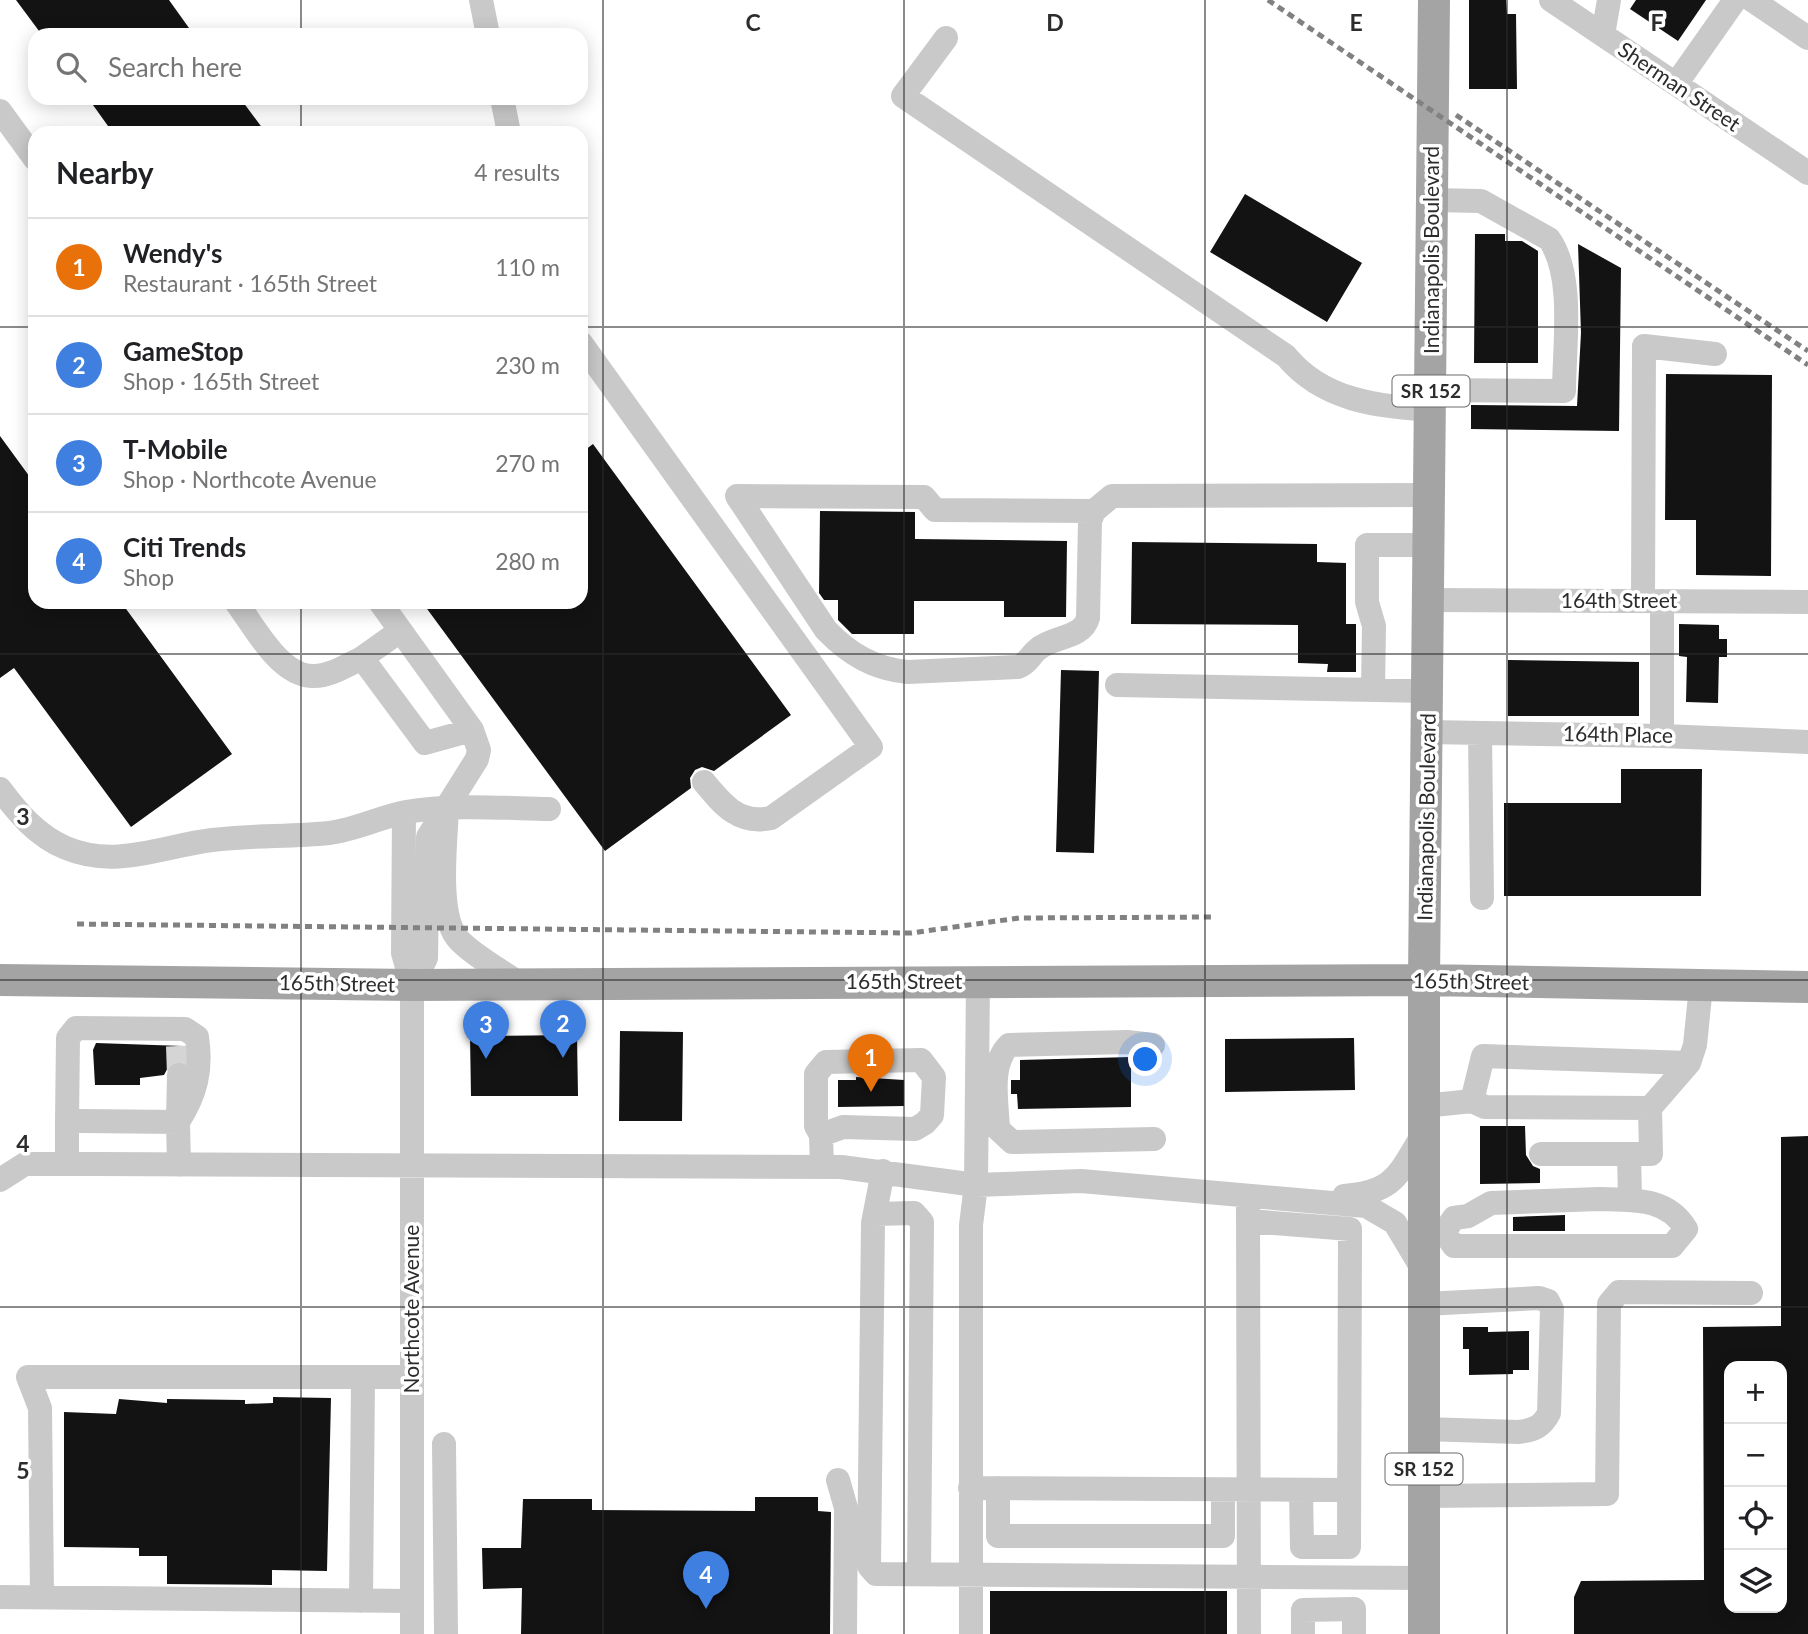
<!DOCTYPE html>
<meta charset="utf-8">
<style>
body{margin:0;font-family:Lato,sans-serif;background:#f2f2f2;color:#202124}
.controls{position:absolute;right:21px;bottom:21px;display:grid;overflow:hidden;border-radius:14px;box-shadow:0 4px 18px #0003}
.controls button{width:63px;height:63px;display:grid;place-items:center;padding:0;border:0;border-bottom:2px solid #e0e0e0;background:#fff;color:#202124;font:35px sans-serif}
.you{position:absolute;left:1146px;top:1060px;width:24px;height:24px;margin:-18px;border:5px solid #fff;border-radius:50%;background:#1a73e8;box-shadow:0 0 0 10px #1a73e833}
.badge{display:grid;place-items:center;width:46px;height:46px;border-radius:50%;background:#da3c37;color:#fff;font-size:23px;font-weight:700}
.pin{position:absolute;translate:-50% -58px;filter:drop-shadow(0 2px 4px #0008)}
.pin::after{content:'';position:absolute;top:37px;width:24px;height:21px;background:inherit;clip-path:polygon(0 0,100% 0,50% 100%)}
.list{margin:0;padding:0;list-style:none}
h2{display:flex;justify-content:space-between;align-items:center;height:91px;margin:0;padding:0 28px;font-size:30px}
h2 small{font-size:23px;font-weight:400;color:#757577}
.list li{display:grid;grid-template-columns:46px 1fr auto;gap:21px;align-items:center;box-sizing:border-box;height:98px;padding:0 28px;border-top:2px solid #e0e0e0}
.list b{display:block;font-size:26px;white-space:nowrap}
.list p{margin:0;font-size:23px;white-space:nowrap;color:#757577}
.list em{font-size:23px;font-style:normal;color:#757577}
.icon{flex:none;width:38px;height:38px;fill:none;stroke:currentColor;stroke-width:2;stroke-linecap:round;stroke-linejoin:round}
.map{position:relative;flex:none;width:1808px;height:1634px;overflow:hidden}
.search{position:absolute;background:#fff;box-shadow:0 4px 18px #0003;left:28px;top:28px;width:560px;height:77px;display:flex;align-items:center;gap:18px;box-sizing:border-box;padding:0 24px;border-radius:21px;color:#757577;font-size:26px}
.panel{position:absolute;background:#fff;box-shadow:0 4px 18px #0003;left:28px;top:126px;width:560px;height:483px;border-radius:21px}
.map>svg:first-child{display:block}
.building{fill:#131313;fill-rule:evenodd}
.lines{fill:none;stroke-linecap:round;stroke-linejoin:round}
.minor-tunnel{stroke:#d5d5d5;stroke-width:24;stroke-dasharray:24 12;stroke-linecap:butt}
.minor{stroke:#c9c9c9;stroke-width:24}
.major{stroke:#a4a4a4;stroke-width:32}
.rail{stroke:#818181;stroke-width:5;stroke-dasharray:7 5;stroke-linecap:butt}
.grid{fill:none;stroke:#2c2c2c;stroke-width:2;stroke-opacity:0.55}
.labels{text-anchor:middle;stroke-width:7;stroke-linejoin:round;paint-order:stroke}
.shield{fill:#fff;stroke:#6b6b6b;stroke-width:2}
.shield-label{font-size:19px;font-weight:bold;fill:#2c2c2c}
.street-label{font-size:21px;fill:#2c2c2c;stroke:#fff}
.grid-label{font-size:23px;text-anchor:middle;font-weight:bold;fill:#2c2c2c;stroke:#fff;stroke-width:7;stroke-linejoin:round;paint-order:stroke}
</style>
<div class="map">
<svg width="1808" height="1634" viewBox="0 0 1808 1634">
<rect width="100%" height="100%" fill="#fff"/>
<path class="building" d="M16,0H169L194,35H42Z
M1469,0H1506L1507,14H1516L1517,89H1469Z
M1636,0H1706L1678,41L1630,9Z
M88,98H240L266,133H113Z
M1245,194L1362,263L1327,322L1210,252Z
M1475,234H1505V241H1522L1538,251V363H1474Z
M1578,244L1621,268L1619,431L1471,429V405L1577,406L1581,333Z
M1666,374L1772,375L1771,576L1696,575V520H1665Z
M0,436L35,484V602H121L232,754L131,827L14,668L0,678Z
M593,444L791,715L714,771L702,767L695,770L690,778L691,788L605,851L422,602H581V453Z
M820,511L915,512V539L1067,541L1066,617H1004V601H914V634H852L838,620V600H824L819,593Z
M1132,542L1317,544V562L1346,563V624H1356V672H1327L1328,664L1298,663V625L1131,624Z
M1679,624L1719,625V639H1727V657H1719L1718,703L1686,702L1687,657L1679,656Z
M1508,660L1639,662V716H1508Z
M1061,670L1099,671L1094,853L1056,852Z
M1621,769H1702L1701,896H1504V803H1621Z
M620,1031L683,1032L682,1121H619Z
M577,1035L578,1096H471L470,1036Z
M1354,1038L1355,1090L1225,1092V1039Z
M96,1043L183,1046L184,1061L171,1062L164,1075L140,1078V1085H95L93,1050Z
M1131,1057V1107L1018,1109L1017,1094H1011V1080H1020V1060Z
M856,1077L904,1080V1106L838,1107V1080H856Z
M1480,1126H1525L1526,1155L1533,1166L1540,1169V1183L1480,1184Z
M1808,1136V1634H1574V1597L1581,1581L1704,1580L1703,1327L1781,1326V1137ZM1729,1366H1782V1608H1729Z
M1565,1215V1231H1513V1217Z
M1463,1327H1488V1332L1529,1331V1370H1513V1374L1469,1375V1349H1463Z
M273,1397L331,1398L327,1571L272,1570V1585L167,1584V1556H139V1548L64,1547V1412L116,1414L119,1399L167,1403V1399L245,1400V1404L273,1403Z
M755,1497H818V1511L831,1512L830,1634H521L522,1588L483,1589L482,1548H521L523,1499H592V1510L755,1511Z
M990,1591H1227V1634H990Z"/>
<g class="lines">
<path class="minor-tunnel" d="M178,1046L179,1075"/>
<path class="minor" d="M481,0L488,35
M1551,0L1808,173
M1752,0L1808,38
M1603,35L1609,0
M946,38L903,96L1286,356C1323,401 1377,406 1431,410
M1676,84L1735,0
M502,98L509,133
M0,111L35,159
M581,343L871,747L771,818C739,825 723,805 704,782
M1431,390L1564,391C1564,347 1575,275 1549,239L1481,201L1432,200
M1094,511L935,510L924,497L737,496L826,630C849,654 874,669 908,672L1018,667C1029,663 1030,655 1038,649C1053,636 1082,639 1088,618L1090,521L1094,511L1112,496L1430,495
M1429,600L1808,602
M1643,601L1644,346L1715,354
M1662,601V736
M236,602C254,626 279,675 312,676C329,677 347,665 362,658
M380,602L472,730L479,750L477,759L428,837L426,958L412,985
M400,631L362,658L425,743L472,730
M1117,685L1429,691
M1373,690L1374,626L1367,602V545H1430
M1428,732L1662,736L1808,742
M1480,733L1482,898
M0,789C18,813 37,836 66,848C116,869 163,846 212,840C251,835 290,837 329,833C355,830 380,817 406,812C453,804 501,808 549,809
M447,808C446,840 436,917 459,940C475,957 501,970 520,984
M404,813L403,953L412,985V1634
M1153,1045L1127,1042L1009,1045C989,1065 997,1102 998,1129L1012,1142L1154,1139
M1472,1101L1483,1056L1689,1063
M1424,1106L1472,1101L1485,1107L1650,1108L1689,1063L1695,1045L1701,986
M67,1121L68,1038L76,1028L185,1029L197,1037C202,1070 196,1094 178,1122
M178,1121L179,1075
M821,1135L843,1127L915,1129L925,1123L932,1115L934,1077L921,1060L826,1062L816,1074V1126L821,1135L822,1167
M1541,1154H1651L1650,1108
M1629,1154L1630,1200
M67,1164V1121H82L178,1122L179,1165
M883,1171L873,1223L869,1566L876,1574L1424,1578
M0,1180L25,1164H97L841,1167L976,1185L1081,1181L1366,1206L1395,1223L1423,1270
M1344,1196C1396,1192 1398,1174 1424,1133
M1599,1199C1632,1200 1667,1197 1686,1229L1672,1246H1454L1444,1232L1454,1218L1468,1216L1491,1203Z
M1248,1204L1249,1634
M875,1214L914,1213L922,1222L919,1574
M1248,1221L1350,1229L1349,1547H1302L1301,1490
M1424,1429L1518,1432C1534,1430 1542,1427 1549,1413L1552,1309L1548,1301L1539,1298L1425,1304
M444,1444L446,1634
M838,1480L846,1508L845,1634
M970,1488L1349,1490
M998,1488V1536H1223V1491
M1424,1496L1607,1494L1609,1304L1619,1292L1751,1293
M0,1597L412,1601
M42,1597L40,1408L28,1377H412
M361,1601L363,1377
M971,1634V1225L976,1185L978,982
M1303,1634V1610L1354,1609V1634"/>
<path class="major" d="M0,980L412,985L1424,980L1808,987
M1424,1634V980L1434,0"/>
<path class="rail" d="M1268,0L1808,365
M1456,115L1808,351
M77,924L911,933L1019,918L1214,917"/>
</g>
<path class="grid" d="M301,0V35M603,0V1634M904,0V1634M1205,0V1634M1507,0V1634M301,98V133M0,327H35M581,327H1808M301,602V1634M0,654H1808M0,980H1808M0,1307H1808"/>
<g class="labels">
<g class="shield">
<rect x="1392.5" y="375.5" width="77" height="31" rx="5"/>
<rect x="1385.5" y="1453.5" width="77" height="31" rx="5"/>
</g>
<g class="shield-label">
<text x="1431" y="398">SR 152</text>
<text x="1424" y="1476">SR 152</text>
</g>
<g class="street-label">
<text transform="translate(1679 87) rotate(34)" y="7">Sherman Street</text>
<text transform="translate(1432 250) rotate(-90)" y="7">Indianapolis Boulevard</text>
<text x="1619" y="608">164th Street</text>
<text transform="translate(1618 735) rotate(1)" y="7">164th Place</text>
<text transform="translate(1427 817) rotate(-89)" y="7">Indianapolis Boulevard</text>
<text x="904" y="989">165th Street</text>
<text transform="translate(1471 982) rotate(1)" y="7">165th Street</text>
<text transform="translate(337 984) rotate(1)" y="7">165th Street</text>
<text transform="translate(412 1309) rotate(-90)" y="7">Northcote Avenue</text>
</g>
</g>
<g class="grid-label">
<text x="753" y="31">C</text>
<text x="1055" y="31">D</text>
<text x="1356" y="31">E</text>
<text x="1657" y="31">F</text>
<text x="23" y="825">3</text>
<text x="23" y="1152">4</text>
<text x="23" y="1479">5</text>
</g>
</svg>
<div class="controls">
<button>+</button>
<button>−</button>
<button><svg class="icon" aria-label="locate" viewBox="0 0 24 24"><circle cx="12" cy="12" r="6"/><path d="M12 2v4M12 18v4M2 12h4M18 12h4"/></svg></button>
<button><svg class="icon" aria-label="layers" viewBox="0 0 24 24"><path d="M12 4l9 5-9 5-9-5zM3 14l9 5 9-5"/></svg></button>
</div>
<div class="you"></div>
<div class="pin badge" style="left:871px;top:1092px;background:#e8710a">1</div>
<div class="pin badge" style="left:563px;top:1058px;background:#3f7fe0">2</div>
<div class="pin badge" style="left:486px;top:1059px;background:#3f7fe0">3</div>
<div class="pin badge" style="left:706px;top:1609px;background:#3f7fe0">4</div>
<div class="search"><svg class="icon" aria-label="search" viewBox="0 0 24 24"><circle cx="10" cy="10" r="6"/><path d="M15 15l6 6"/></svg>Search here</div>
<section class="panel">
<h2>Nearby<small>4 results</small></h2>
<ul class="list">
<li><span class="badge" style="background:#e8710a">1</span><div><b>Wendy's</b><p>Restaurant · 165th Street</p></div><em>110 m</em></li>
<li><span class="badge" style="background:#3f7fe0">2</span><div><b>GameStop</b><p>Shop · 165th Street</p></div><em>230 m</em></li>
<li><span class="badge" style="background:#3f7fe0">3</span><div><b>T-Mobile</b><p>Shop · Northcote Avenue</p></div><em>270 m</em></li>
<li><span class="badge" style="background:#3f7fe0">4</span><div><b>Citi Trends</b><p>Shop</p></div><em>280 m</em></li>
</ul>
</section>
</div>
